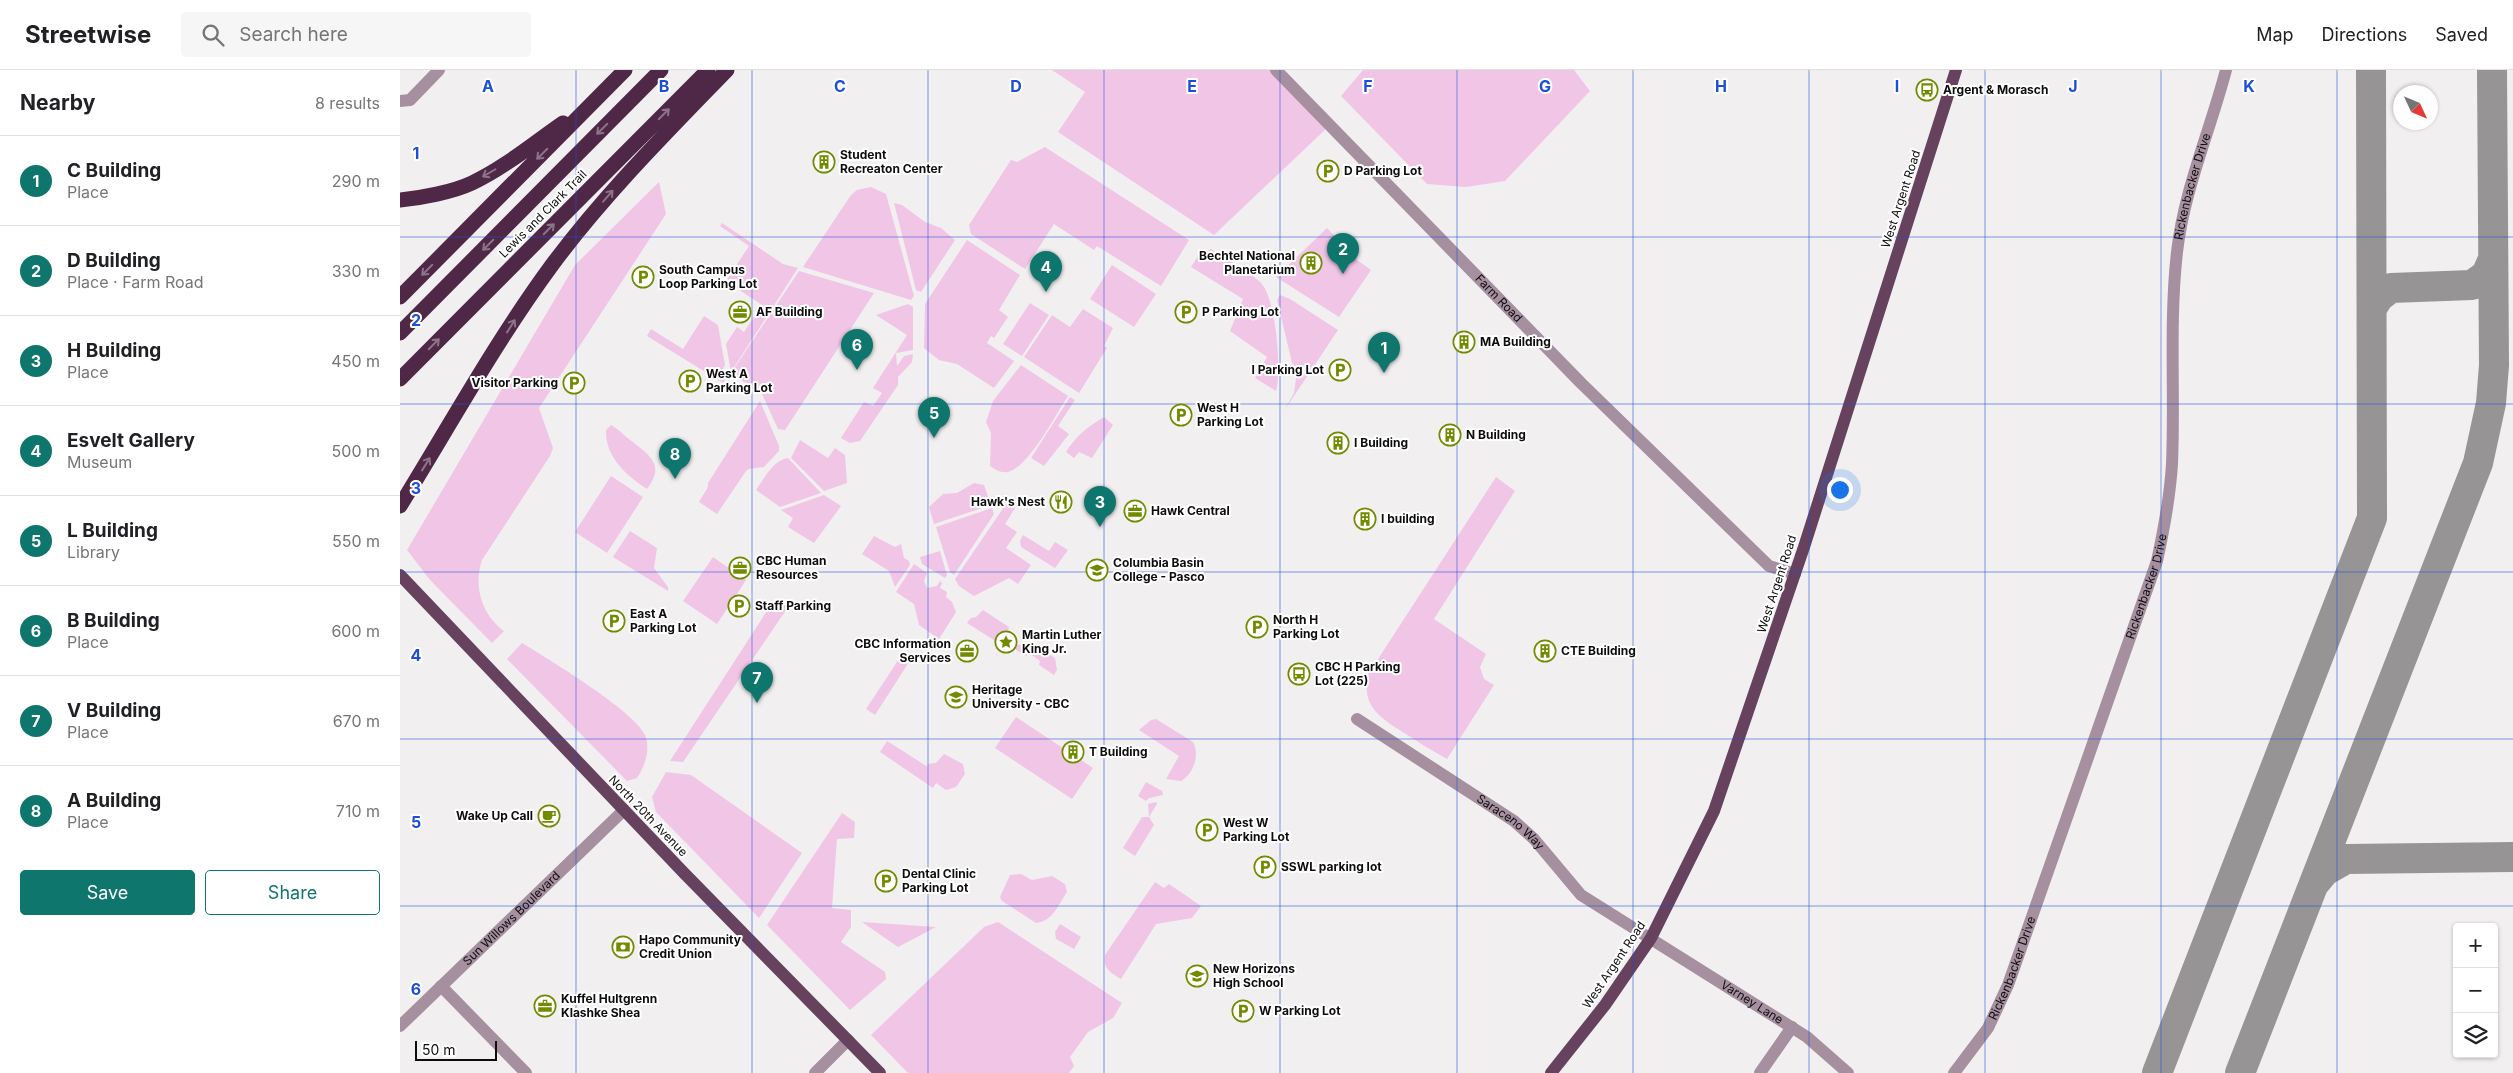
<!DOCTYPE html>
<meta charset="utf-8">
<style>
body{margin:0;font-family:Inter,sans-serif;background:#f6f6f6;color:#202124}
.controls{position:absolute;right:15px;bottom:15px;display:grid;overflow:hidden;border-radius:5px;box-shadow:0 1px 4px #0004}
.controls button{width:45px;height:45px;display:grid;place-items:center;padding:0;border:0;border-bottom:1px solid #e0e0e0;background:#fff;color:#202124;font:25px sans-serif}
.compass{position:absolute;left:1993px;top:15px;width:45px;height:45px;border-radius:50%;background:#fff;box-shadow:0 1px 4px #0004;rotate:134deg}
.scale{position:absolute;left:15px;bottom:12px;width:82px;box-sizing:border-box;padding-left:5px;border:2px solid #0e0d0e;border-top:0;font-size:14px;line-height:18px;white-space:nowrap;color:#0e0d0e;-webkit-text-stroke:4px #fff;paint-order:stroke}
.you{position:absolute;left:1439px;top:419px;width:18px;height:18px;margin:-12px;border:4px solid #fff;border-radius:50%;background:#1a73e8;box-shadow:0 0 0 8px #1a73e833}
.badge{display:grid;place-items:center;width:32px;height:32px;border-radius:50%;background:#0f766e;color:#fff;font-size:16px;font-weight:700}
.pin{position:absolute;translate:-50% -41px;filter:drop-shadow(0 1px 2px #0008)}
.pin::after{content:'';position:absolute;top:26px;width:18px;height:15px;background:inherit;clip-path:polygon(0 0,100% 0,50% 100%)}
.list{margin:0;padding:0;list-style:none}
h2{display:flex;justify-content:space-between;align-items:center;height:65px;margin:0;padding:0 20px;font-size:21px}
h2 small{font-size:16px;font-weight:400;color:#757577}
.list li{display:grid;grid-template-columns:32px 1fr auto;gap:15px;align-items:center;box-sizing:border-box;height:90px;padding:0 20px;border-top:1px solid #e0e0e0}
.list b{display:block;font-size:19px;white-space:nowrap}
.list p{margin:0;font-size:16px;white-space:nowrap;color:#757577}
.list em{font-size:16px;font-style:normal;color:#757577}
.actions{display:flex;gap:10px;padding:15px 20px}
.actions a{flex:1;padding:11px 0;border:1px solid #0f766e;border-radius:5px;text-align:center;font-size:18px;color:#0f766e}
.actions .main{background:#0f766e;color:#fff}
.icon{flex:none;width:28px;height:28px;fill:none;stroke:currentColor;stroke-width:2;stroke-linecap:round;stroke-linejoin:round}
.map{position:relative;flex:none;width:2113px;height:1003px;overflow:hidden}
header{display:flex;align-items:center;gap:30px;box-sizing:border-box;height:70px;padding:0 25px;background:#fff;border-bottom:1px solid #e0e0e0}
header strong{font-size:24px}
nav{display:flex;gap:28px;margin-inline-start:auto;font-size:18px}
.search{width:350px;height:45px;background:#f6f6f6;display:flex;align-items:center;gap:12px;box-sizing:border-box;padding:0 18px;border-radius:5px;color:#757577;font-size:19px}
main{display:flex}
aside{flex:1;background:#fff}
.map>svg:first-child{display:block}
.green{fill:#f1c5e6}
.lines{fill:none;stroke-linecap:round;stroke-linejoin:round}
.taxiway{stroke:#979496;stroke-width:30}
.minor{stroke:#a690a0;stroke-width:12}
.major{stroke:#66425f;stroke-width:12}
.highway{stroke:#4f2747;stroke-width:15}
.oneway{stroke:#8d7387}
.grid{fill:none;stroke:#1d4ed8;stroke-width:1;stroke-opacity:0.55}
.labels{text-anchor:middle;stroke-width:4;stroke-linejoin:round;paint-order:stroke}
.poi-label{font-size:12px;font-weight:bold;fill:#0e0d0e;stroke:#fff;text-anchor:start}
.street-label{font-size:12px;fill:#0e0d0e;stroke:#fff}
.grid-label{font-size:16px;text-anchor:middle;font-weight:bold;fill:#1d4ed8;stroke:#fff;stroke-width:4;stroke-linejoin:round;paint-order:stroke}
</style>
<header>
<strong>Streetwise</strong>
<div class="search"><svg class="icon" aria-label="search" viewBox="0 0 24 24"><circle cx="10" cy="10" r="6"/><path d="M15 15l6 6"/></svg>Search here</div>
<nav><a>Map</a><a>Directions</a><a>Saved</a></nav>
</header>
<main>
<aside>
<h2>Nearby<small>8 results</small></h2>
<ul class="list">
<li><span class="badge">1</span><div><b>C Building</b><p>Place</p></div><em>290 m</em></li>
<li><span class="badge">2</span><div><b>D Building</b><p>Place · Farm Road</p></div><em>330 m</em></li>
<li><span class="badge">3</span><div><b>H Building</b><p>Place</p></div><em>450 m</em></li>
<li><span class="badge">4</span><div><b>Esvelt Gallery</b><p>Museum</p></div><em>500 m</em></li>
<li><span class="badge">5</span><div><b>L Building</b><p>Library</p></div><em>550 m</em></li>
<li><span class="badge">6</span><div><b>B Building</b><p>Place</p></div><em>600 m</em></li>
<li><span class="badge">7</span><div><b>V Building</b><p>Place</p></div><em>670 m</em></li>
<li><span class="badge">8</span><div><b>A Building</b><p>Place</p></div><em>710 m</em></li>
</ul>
<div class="actions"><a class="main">Save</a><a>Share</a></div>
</aside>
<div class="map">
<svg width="2113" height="1003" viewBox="0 0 2113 1003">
<rect width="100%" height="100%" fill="#f2eff1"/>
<path class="green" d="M652,0H871L928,57L814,165L658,62L685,22Z
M963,0H1174L1190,21L1105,111L1066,117L1027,114L941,26Z
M645,77L789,170L761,216L697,176L694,180L654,154L625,199L571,164L569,155L611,90L617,92Z
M259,112L266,144L139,338L153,378L150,386L82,490C73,516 82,545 104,561L92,573L30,510L7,480L175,195Z
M471,117L486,124L514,226L511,230L403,197L451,125L457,120Z
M494,133L502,135L525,152L541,158L555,170L521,222L516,220Z
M322,153L383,194L398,198L331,302L326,274L337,257L344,262L362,235L326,211L349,176L320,156Z
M927,158L957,190L971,200L939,247L876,207Z
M567,170L620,205L599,240L608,247L594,268L591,266L587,273L614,291L594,318L557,294L539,290L524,278L525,234Z
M811,179C827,190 846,199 860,212C876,226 882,301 876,321L855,308L867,287L830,261L843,229L791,197L798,186Z
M712,195L756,224L734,257L690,229Z
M399,201L474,223L385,360L378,359L362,324L331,303Z
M880,225L890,229L938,260L884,341L894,323L896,309L877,230Z
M630,233L649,245L622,286L603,274Z
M508,234L513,237V280L496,283L497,296L504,286L513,284L512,292L498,307V315L460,371L450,373L441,368L464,332L473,336L482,323L473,318L507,265L476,245Z
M683,239L713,258L704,276L707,278L679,323L624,287L652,245L670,257Z
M304,246L318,255L325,295L320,304L327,308L323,313L247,266L251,259L283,279Z
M621,295L668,326C656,344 629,397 608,402C601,403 596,400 590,396L591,363L586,352L593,331Z
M670,327L675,330L658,356L669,364L644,396L631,388Z
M360,331L379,376V381L364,397L349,399L346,401L317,444L299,432L308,417V413Z
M704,347L713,355L692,388L679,382L674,388L666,382C676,366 687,357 704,347Z
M211,355C219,359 225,367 233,372C251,387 265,395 247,419C227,406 205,387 206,360Z
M400,370L428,388L435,378L445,385L447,413L424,421L391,388Z
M388,388L421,423L380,437L356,420C364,409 373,390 388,388Z
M211,406L243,427L207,483L175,462Z
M1096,407L1115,421L1034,549L1086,584L1080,597L1084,609L1094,615L1047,689C1033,681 1019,673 1006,664C982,649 959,636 969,603Z
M574,413L584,415L591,435L534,454L529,437L543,424L557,423Z
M424,425L441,436L414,473L388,457L393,448L381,440Z
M612,432L617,435L605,454L617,462L606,478L631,495L618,514L609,508L574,526L559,516L555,509L606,434Z
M592,438L594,444L554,505L550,502L536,457Z
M230,461L257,478L254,498L268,517V521L213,487Z
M623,465L649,481L655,472L668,480L655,498L621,477L620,471Z
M474,466L495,477L501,474L504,488L509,491L510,495L495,517L489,501L462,484Z
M540,481L547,505L545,508L522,494L520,487Z
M313,487L346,510L317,554L283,531Z
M514,494L527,503L524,511L527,518L537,516L540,511L542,513L540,518L547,522L546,527L552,532L556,542L539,569L519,555L514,534L496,522Z
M374,530L388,537L283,692L270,691Z
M583,540L609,557L608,562L600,574L567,553L571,548L576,547Z
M122,573C148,589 233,640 245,665C251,679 245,696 237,708L227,711L107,589Z
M632,573L655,588L657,600L654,605L639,595L640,591L629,583L626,586L615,579L617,575Z
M503,583L511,589L475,645L466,639Z
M616,647L693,698L672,729L595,678Z
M756,649L793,672C800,684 794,704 781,711L766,709L779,686L739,660L751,650Z
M487,671L528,697L527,694L536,693L544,684L563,694L565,704L556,717L546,720L536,713L533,718L480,682Z
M266,702L291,705L402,783L359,848L256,742L252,727Z
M746,712L762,721L763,725L749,728L746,731L738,726Z
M756,732L757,734L749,747L754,755L735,786L723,778L742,747H749L748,734Z
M442,743L455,752L454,768L437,769L432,838L451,840V857L441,872L485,902L486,909L450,940L367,855Z
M621,804L632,810L652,806L665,814L667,822C659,834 652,852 636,853L602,831L600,827L610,805Z
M755,812L764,818L769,814L801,836L792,848L756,854L721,909C710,902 703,899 705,885Z
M462,852L536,857L498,877Z
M598,852L722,933L713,948L688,962L670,987L674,996L669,1003H508L471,965L584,857Z
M660,854L681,867L674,879L656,869L655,862Z"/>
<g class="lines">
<path class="taxiway" d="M1972,238L1979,227L1991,218L2072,215L2086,205L2093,189
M1915,813L1925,801L1946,789L2113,787
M1757,1003L1972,448L1971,0
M1840,1003L2078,393L2091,333L2094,295L2092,0"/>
<g class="minor">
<path id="s1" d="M876,0L1181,313L1369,496L1395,504"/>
<path d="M0,31L10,30L39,0"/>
<path id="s2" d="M957,649L1114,751L1134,769L1181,825L1407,967L1448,1003"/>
<path d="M41,916L126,1003"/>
<path id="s3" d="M0,956L224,740"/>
<path d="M415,1003L448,970"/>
<path d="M1360,1003L1392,957"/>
<path id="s4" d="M1554,1003L1588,958L1608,915L1757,491C1764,459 1770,426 1772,394C1775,323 1769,253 1777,182C1784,120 1810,61 1826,0"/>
</g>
<path class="major" d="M0,505L284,803L480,1003
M1151,1003L1205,935L1251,868L1314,741L1404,477L1556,0"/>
<path class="highway" d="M0,130C21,128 53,122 72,113C104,98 134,73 163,53
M0,227L225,0
M0,263L261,0
M0,309L308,0
M0,436C50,355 96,271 152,195C204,125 266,63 327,0"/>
</g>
<defs><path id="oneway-shaft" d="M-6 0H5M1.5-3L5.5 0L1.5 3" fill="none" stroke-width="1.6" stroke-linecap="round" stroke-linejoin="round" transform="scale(1.25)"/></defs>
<g class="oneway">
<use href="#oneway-shaft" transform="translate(264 44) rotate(-45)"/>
<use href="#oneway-shaft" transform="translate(202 59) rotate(135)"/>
<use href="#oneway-shaft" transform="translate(142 84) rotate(135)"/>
<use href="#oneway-shaft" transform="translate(89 103) rotate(150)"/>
<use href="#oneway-shaft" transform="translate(208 126) rotate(-49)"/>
<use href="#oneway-shaft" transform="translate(149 159) rotate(-45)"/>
<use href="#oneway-shaft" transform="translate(88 175) rotate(135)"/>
<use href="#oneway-shaft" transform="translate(27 200) rotate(135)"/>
<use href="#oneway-shaft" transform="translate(111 256) rotate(-58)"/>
<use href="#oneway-shaft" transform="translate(34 274) rotate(-45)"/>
<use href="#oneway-shaft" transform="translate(26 394) rotate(-58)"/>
</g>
<path class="grid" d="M176,0V1003M352,0V1003M528,0V1003M704,0V1003M880,0V1003M1057,0V1003M1233,0V1003M1409,0V1003M1585,0V1003M1761,0V1003M1937,0V1003M0,167H2113M0,334H2113M0,502H2113M0,669H2113M0,836H2113"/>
<defs>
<g id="bus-ring" transform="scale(1.125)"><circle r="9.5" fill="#fff" stroke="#718b01" stroke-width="1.5"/><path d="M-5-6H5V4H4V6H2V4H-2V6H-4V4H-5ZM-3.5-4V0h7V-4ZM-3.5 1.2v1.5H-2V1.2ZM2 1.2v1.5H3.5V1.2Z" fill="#718b01"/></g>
<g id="building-ring" transform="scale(1.125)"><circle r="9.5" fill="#fff" stroke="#718b01" stroke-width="1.5"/><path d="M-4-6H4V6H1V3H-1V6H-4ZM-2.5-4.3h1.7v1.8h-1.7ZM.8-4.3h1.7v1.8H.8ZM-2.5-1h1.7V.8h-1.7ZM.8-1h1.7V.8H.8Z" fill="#718b01"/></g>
<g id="parking-ring" transform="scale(1.125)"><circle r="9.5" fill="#fff" stroke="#718b01" stroke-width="1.5"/><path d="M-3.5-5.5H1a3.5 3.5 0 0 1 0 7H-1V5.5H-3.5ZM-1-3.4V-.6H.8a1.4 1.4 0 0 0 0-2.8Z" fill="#718b01"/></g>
<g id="office-ring" transform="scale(1.125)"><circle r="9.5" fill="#fff" stroke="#718b01" stroke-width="1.5"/><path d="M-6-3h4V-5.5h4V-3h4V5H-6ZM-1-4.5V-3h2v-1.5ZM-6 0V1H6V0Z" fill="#718b01"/></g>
<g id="restaurant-ring" transform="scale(1.125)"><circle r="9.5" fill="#fff" stroke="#718b01" stroke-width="1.5"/><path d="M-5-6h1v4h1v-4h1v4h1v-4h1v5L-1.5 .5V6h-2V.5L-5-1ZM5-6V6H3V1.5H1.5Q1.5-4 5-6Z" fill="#718b01"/></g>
<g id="university-ring" transform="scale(1.125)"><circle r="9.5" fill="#fff" stroke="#718b01" stroke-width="1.5"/><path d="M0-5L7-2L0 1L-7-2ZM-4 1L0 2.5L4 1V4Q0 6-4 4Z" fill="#718b01"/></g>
<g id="sight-ring" transform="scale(1.125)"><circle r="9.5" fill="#fff" stroke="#718b01" stroke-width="1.5"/><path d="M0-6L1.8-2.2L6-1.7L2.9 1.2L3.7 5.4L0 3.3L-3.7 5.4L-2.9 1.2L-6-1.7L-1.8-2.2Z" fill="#718b01"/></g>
<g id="cafe-ring" transform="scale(1.125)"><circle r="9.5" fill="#fff" stroke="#718b01" stroke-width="1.5"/><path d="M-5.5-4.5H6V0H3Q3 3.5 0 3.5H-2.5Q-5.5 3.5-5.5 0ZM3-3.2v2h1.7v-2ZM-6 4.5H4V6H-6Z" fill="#718b01"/></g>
<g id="bank-ring" transform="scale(1.125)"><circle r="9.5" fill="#fff" stroke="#718b01" stroke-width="1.5"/><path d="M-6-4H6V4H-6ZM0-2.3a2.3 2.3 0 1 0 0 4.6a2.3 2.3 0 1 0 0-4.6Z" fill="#718b01"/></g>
<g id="school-ring" transform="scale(1.125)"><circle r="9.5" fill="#fff" stroke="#718b01" stroke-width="1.5"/><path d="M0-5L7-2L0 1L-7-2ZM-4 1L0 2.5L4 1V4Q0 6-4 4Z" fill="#718b01"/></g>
</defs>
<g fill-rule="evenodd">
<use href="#bus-ring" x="1527" y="20"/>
<use href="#building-ring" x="424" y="92"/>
<use href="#parking-ring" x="928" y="101"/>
<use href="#building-ring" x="911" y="193"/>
<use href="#parking-ring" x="243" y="207"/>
<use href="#office-ring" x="340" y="242"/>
<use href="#parking-ring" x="786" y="242"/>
<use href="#building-ring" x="1064" y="272"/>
<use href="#parking-ring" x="940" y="300"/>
<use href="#parking-ring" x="290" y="311"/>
<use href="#parking-ring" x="174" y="313"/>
<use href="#parking-ring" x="781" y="345"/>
<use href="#building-ring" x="1050" y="365"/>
<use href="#building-ring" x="938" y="373"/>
<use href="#restaurant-ring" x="661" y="432"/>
<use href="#office-ring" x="735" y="441"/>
<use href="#building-ring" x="965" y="449"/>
<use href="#office-ring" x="340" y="498"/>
<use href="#university-ring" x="697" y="500"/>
<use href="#parking-ring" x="339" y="536"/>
<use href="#parking-ring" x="214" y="551"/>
<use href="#parking-ring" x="857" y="557"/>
<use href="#sight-ring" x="606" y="572"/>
<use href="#office-ring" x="567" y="581"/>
<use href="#building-ring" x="1145" y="581"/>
<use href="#bus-ring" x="899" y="604"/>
<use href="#university-ring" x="556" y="627"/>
<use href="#building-ring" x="673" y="682"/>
<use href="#cafe-ring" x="149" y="746"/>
<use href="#parking-ring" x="807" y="760"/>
<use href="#parking-ring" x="865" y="797"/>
<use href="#parking-ring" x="486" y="811"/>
<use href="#bank-ring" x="223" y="877"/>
<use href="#school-ring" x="797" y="906"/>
<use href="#office-ring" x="145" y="936"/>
<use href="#parking-ring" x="843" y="941"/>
</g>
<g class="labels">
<g class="poi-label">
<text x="1543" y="24">Argent &amp; Morasch</text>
<text x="440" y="89">Student<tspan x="440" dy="14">Recreaton Center</tspan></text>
<text x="944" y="105">D Parking Lot</text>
<text x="895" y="190" text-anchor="end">Bechtel National<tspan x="895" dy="14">Planetarium</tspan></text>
<text x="259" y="204">South Campus<tspan x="259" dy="14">Loop Parking Lot</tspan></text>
<text x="356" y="246">AF Building</text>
<text x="802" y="246">P Parking Lot</text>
<text x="1080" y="276">MA Building</text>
<text x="924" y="304" text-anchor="end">I Parking Lot</text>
<text x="306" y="308">West A<tspan x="306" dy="14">Parking Lot</tspan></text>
<text x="158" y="317" text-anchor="end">Visitor Parking</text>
<text x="797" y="342">West H<tspan x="797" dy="14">Parking Lot</tspan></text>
<text x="1066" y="369">N Building</text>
<text x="954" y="377">I Building</text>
<text x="645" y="436" text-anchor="end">Hawk's Nest</text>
<text x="751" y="445">Hawk Central</text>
<text x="981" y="453">I building</text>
<text x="356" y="495">CBC Human<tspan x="356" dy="14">Resources</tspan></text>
<text x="713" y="497">Columbia Basin<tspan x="713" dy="14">College - Pasco</tspan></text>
<text x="355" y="540">Staff Parking</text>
<text x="230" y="548">East A<tspan x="230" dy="14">Parking Lot</tspan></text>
<text x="873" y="554">North H<tspan x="873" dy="14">Parking Lot</tspan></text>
<text x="622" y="569">Martin Luther<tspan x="622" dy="14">King Jr.</tspan></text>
<text x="551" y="578" text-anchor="end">CBC Information<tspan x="551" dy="14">Services</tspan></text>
<text x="1161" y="585">CTE Building</text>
<text x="915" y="601">CBC H Parking<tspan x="915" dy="14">Lot (225)</tspan></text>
<text x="572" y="624">Heritage<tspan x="572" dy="14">University - CBC</tspan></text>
<text x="689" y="686">T Building</text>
<text x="133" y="750" text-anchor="end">Wake Up Call</text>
<text x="823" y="757">West W<tspan x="823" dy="14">Parking Lot</tspan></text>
<text x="881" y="801">SSWL parking lot</text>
<text x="502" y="808">Dental Clinic<tspan x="502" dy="14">Parking Lot</tspan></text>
<text x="239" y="874">Hapo Community<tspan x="239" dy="14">Credit Union</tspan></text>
<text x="813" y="903">New Horizons<tspan x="813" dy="14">High School</tspan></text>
<text x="161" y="933">Kuffel Hultgrenn<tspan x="161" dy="14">Klashke Shea</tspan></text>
<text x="859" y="945">W Parking Lot</text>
</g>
<g class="street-label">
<text dy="4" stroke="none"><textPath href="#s4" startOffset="931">Rickenbacker Drive</textPath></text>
<text transform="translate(1501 129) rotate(-72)" y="4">West Argent Road</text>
<text transform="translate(143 144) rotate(-45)" y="4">Lewis and Clark Trail</text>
<text dy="4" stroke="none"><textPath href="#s1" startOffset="319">Farm Road</textPath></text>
<text transform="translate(1377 514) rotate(-72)" y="4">West Argent Road</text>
<text dy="4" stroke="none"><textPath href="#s4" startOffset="526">Rickenbacker Drive</textPath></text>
<text transform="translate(248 746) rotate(46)" y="4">North 20th Avenue</text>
<text dy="4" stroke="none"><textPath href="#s2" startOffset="185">Saraceno Way</textPath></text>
<text dy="4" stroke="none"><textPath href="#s3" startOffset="155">Sun Willows Boulevard</textPath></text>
<text transform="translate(1214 895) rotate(-56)" y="4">West Argent Road</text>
<text dy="4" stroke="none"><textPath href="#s4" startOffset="121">Rickenbacker Drive</textPath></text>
<text dy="4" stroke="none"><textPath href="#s2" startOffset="489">Varney Lane</textPath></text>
</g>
</g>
<g class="grid-label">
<text x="88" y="22">A</text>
<text x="264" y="22">B</text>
<text x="440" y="22">C</text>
<text x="616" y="22">D</text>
<text x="792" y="22">E</text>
<text x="968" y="22">F</text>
<text x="1145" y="22">G</text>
<text x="1321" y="22">H</text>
<text x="1497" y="22">I</text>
<text x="1673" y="22">J</text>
<text x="1849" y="22">K</text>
<text x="16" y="89">1</text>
<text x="16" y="256">2</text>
<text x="16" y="424">3</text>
<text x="16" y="591">4</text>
<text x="16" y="758">5</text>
<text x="16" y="925">6</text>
</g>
</svg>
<div class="controls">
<button>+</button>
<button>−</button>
<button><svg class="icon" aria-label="layers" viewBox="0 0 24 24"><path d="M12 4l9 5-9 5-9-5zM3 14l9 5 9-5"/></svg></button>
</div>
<svg class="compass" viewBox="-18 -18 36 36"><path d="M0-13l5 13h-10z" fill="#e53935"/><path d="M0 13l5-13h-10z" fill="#757577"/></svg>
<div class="scale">50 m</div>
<div class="you"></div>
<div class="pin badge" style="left:984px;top:303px">1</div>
<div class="pin badge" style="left:943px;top:204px">2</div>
<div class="pin badge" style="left:700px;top:457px">3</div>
<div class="pin badge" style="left:646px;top:222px">4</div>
<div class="pin badge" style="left:534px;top:368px">5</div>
<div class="pin badge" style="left:457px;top:300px">6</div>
<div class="pin badge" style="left:357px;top:633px">7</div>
<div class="pin badge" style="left:275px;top:409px">8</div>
</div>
</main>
